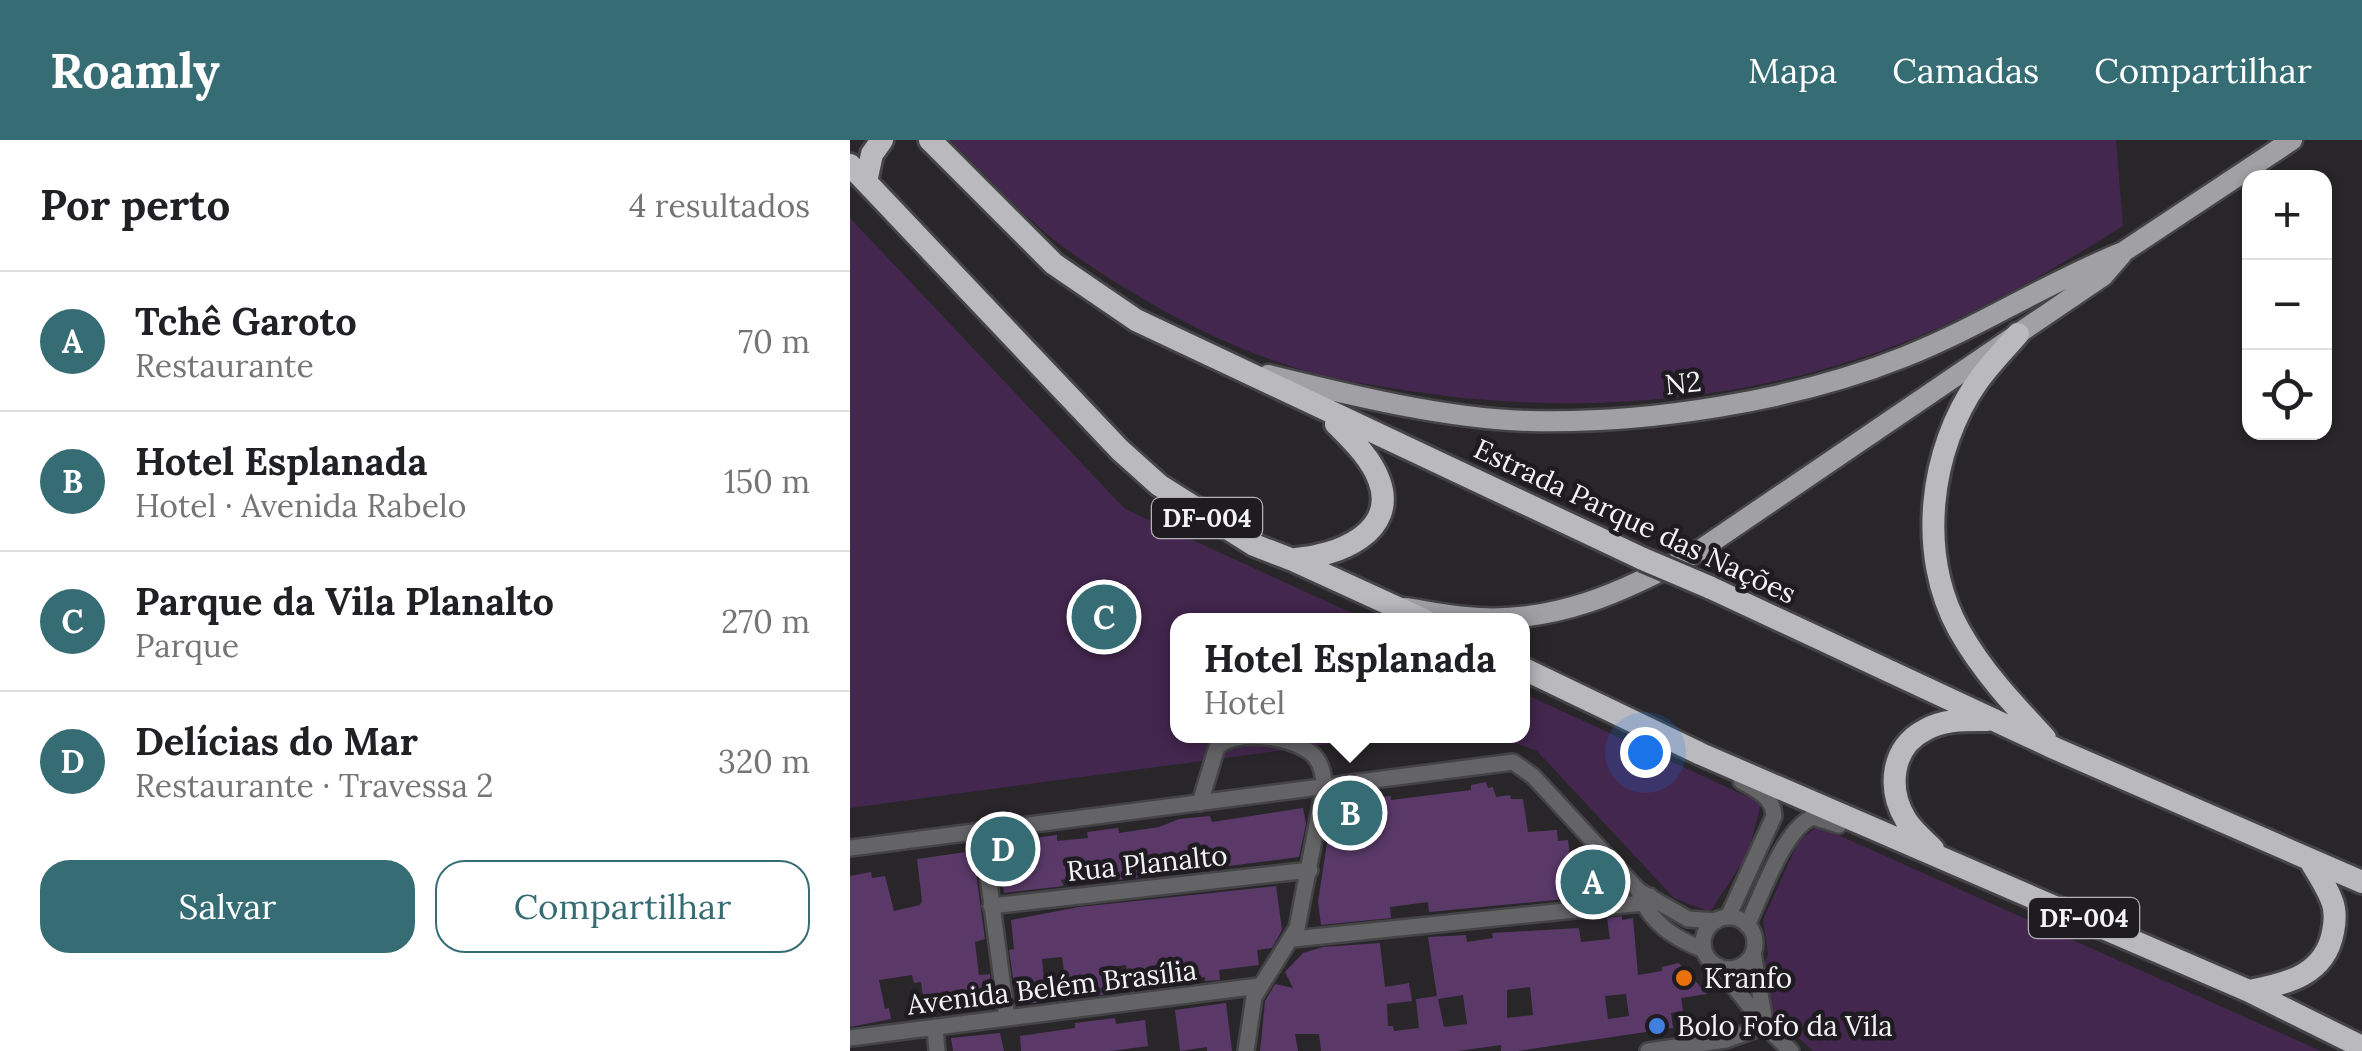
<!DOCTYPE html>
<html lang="pt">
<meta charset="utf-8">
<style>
body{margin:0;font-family:Lora,serif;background:#f6f6f6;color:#202124}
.controls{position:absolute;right:30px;top:30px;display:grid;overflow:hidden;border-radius:20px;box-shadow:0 2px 8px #0004}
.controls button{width:90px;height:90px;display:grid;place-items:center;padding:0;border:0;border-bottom:2px solid #e0e0e0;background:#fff;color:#202124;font:50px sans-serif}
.you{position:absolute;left:795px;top:612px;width:35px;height:35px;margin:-25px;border:8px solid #fff;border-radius:50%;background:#1a73e8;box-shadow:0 0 0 15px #1a73e833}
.badge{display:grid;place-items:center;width:65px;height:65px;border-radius:50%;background:#366d75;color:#fff;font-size:32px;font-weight:700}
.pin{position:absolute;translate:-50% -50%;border:5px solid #fff;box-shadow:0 2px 10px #0006}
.popup{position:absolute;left:320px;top:473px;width:360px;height:130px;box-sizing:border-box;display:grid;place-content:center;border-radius:20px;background:#fff;filter:drop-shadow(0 2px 8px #0005);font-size:32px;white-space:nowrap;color:#757577}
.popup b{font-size:38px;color:#202124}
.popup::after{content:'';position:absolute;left:50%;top:100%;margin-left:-20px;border:20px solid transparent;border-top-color:#fff}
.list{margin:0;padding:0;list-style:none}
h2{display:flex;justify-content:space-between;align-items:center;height:130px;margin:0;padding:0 40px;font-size:42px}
h2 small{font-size:32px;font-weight:400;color:#757577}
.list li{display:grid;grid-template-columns:65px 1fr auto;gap:30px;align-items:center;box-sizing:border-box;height:140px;padding:0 40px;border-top:2px solid #e0e0e0}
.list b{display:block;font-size:38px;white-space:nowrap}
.list p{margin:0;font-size:32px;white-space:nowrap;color:#757577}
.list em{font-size:32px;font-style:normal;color:#757577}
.actions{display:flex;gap:20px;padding:30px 40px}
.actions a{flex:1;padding:22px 0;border:2px solid #366d75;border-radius:30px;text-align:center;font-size:35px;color:#366d75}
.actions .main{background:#366d75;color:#fff}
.icon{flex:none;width:55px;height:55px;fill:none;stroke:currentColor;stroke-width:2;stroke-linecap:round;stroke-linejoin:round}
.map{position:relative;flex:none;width:1512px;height:911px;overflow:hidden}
header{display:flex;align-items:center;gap:60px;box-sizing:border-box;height:140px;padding:0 50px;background:#366d75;color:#fff}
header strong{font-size:48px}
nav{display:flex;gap:55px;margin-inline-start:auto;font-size:35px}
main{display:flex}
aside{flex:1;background:#fff}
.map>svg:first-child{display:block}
.green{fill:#43274e}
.building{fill:#5a3969;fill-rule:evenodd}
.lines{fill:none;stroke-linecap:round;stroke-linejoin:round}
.minor-casing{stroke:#444345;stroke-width:20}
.major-casing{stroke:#444345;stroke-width:25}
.highway-casing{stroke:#444345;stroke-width:28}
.minor{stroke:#646466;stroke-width:15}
.major{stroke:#a1a1a5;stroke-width:20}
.highway{stroke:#b9b9be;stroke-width:22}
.highway-bridge-casing{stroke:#444345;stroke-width:28;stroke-linecap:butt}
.highway-bridge{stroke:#b9b9be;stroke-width:22}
.food-dot{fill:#e8710a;stroke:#1e1c20;stroke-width:4}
.shop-dot{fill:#3f7fe0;stroke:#1e1c20;stroke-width:4}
.labels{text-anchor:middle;stroke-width:9;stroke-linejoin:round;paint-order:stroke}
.shield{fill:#1e1c20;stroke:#b3b2b4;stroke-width:2.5}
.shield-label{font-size:25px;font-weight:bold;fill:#f3f2f4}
.street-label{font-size:28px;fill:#f3f2f4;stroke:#1e1c20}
.poi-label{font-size:28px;fill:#f3f2f4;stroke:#1e1c20;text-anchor:start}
</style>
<header>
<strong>Roamly</strong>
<nav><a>Mapa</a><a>Camadas</a><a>Compartilhar</a></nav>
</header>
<main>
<aside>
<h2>Por perto<small>4 resultados</small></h2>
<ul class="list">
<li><span class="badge">A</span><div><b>Tchê Garoto</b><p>Restaurante</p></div><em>70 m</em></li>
<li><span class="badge">B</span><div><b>Hotel Esplanada</b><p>Hotel · Avenida Rabelo</p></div><em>150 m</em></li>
<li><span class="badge">C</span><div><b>Parque da Vila Planalto</b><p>Parque</p></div><em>270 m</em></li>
<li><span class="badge">D</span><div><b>Delícias do Mar</b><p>Restaurante · Travessa 2</p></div><em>320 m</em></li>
</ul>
<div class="actions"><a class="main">Salvar</a><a>Compartilhar</a></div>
</aside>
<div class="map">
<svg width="1512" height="911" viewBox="0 0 1512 911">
<rect width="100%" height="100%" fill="#282629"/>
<path class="green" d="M100,0H1266L1273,86C1198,133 1122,177 1039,208C883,266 710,276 547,249C517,244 486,240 458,232C371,206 289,161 216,109C178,82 135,33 100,0Z
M0,78L275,369L517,480H328V596H539L0,668Z
M673,553L911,663L898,714L860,772L824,758L687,611L647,596H672Z
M968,686L1471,911H963L922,874L912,830L918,814L913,780L949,700Z"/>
<path class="building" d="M636,642L638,648L643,647L646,657L660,655L661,659H673L678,692L707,690L708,701L718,700L722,733L745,731L748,756L579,772L578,762L540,767L541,778L471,785L468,762L484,657L507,654L511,659L541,656V660L621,650V645Z
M453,668L456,684L449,717L244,743L243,736L211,740L214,746L154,753L148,708L185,703V698L207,695V701L238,698L237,692L268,688L269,693L309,687L329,679L360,676L362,682Z
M123,711L135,799L125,802L129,835L140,834L143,859L128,862L129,870L105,873L103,863L74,864L71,842L64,843L62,835L29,840L35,869L39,868L41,879L0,887V736L21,732L22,738L35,736L44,771L70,765L72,761L67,719Z
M426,746L432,790L422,808L407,810L409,825L369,830L370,840L355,841V837L326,841V845L280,851L276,825L254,828L258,854L167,865L159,810L164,809L161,780L229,767ZM212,817L216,846L195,849L192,819Z
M772,776V780L783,778L788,835L812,831V827L829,823L857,854L831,858L833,871L821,873L823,888L668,911H651V905L608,911H471L469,894H445L448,911H410L415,861L425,844L443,848L435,832L453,813L473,807L530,803L535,847L559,843L562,861L537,864L538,886H543L544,891L569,888L566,859L587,856L578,797L616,795L617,802L643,798L642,793L729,788L731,802L760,799L757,778ZM680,847L683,875L657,878V850ZM776,854L779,876L758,879L755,856ZM613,855L617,884L594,887L588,859Z
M376,863L382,911H357V907L330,911L325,870Z
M265,878L266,884L295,880L298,906L261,911H171L170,896L225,888V883Z
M150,893L154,911H103L101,898Z"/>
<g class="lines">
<g class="minor-casing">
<path id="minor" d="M350,663L367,607C388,589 438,596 460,612C471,620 474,635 474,648L447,788L404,857L396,911
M132,690L157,878
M0,708L663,622L683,636L789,751L838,779L866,781
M790,755C801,784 826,799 854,810
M141,766L460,730
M878,777L924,676C923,656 906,650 891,641
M853 803a26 26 0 1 1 52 0a26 26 0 1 1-52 0Z
M897,785C911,757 934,688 963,677L989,685
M443,799L793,763L800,756
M903,813L915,882
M868,826L915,886L941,911
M85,887L87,911
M0,898L409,846
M798,911L876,900L915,886"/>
</g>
<g class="major-casing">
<path id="major" d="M418,235C499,255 597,279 680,281C798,284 944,261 1054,217C1130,187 1198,142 1273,112L1442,0
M555,468C575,471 595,475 616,477C702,486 777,451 850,410L1253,136L1272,114"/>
</g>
<g class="highway-casing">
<path id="highway" d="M80,0L204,124L286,180L793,419
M0,25L270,310L309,345L404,405L443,420L574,480
M16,42L22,14L32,0
M1168,194C1155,209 1140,224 1128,241C1079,310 1067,414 1109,490C1132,531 1163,564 1195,598
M446,419C486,416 549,393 529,340C521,318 502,300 486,284
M859,447L1204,608L1512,742
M672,528L851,614L1399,851L1512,907
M1083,709C1074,700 1063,691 1056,680C1037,649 1041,607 1075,590C1094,579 1116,580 1137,580
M1399,851C1437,844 1475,835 1483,792C1485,782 1486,771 1482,761C1477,747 1467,733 1460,720"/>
</g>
<use href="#minor" class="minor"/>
<use href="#major" class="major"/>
<use href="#highway" class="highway"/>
<g class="highway-bridge-casing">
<path id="highway-bridge" d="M793,419L859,447"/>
</g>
<use href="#highway-bridge" class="highway-bridge"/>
</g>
<circle class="food-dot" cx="834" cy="838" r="10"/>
<circle class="shop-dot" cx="807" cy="886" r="10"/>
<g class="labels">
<g class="shield">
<rect x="302" y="358" width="110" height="40" rx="8"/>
<rect x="1179" y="758" width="110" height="40" rx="8"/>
</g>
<g class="shield-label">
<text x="357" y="387">DF-004</text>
<text x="1234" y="787">DF-004</text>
</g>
<g class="street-label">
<text transform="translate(833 243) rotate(-6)" y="10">N2</text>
<text transform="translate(785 381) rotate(25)" y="10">Estrada Parque das Nações</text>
<text transform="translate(297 723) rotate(-6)" y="10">Rua Planalto</text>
<text transform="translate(202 847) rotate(-7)" y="10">Avenida Belém Brasília</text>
</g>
<g class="poi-label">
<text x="854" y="848">Kranfo</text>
<text x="827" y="896">Bolo Fofo da Vila</text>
</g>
</g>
</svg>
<div class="controls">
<button>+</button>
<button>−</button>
<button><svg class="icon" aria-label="locate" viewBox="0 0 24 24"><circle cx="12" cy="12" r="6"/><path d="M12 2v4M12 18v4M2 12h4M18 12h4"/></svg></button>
</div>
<div class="you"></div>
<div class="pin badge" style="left:743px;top:742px">A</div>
<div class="pin badge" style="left:500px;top:673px">B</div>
<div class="popup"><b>Hotel Esplanada</b>Hotel</div>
<div class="pin badge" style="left:254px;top:477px">C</div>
<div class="pin badge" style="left:153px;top:709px">D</div>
</div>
</main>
